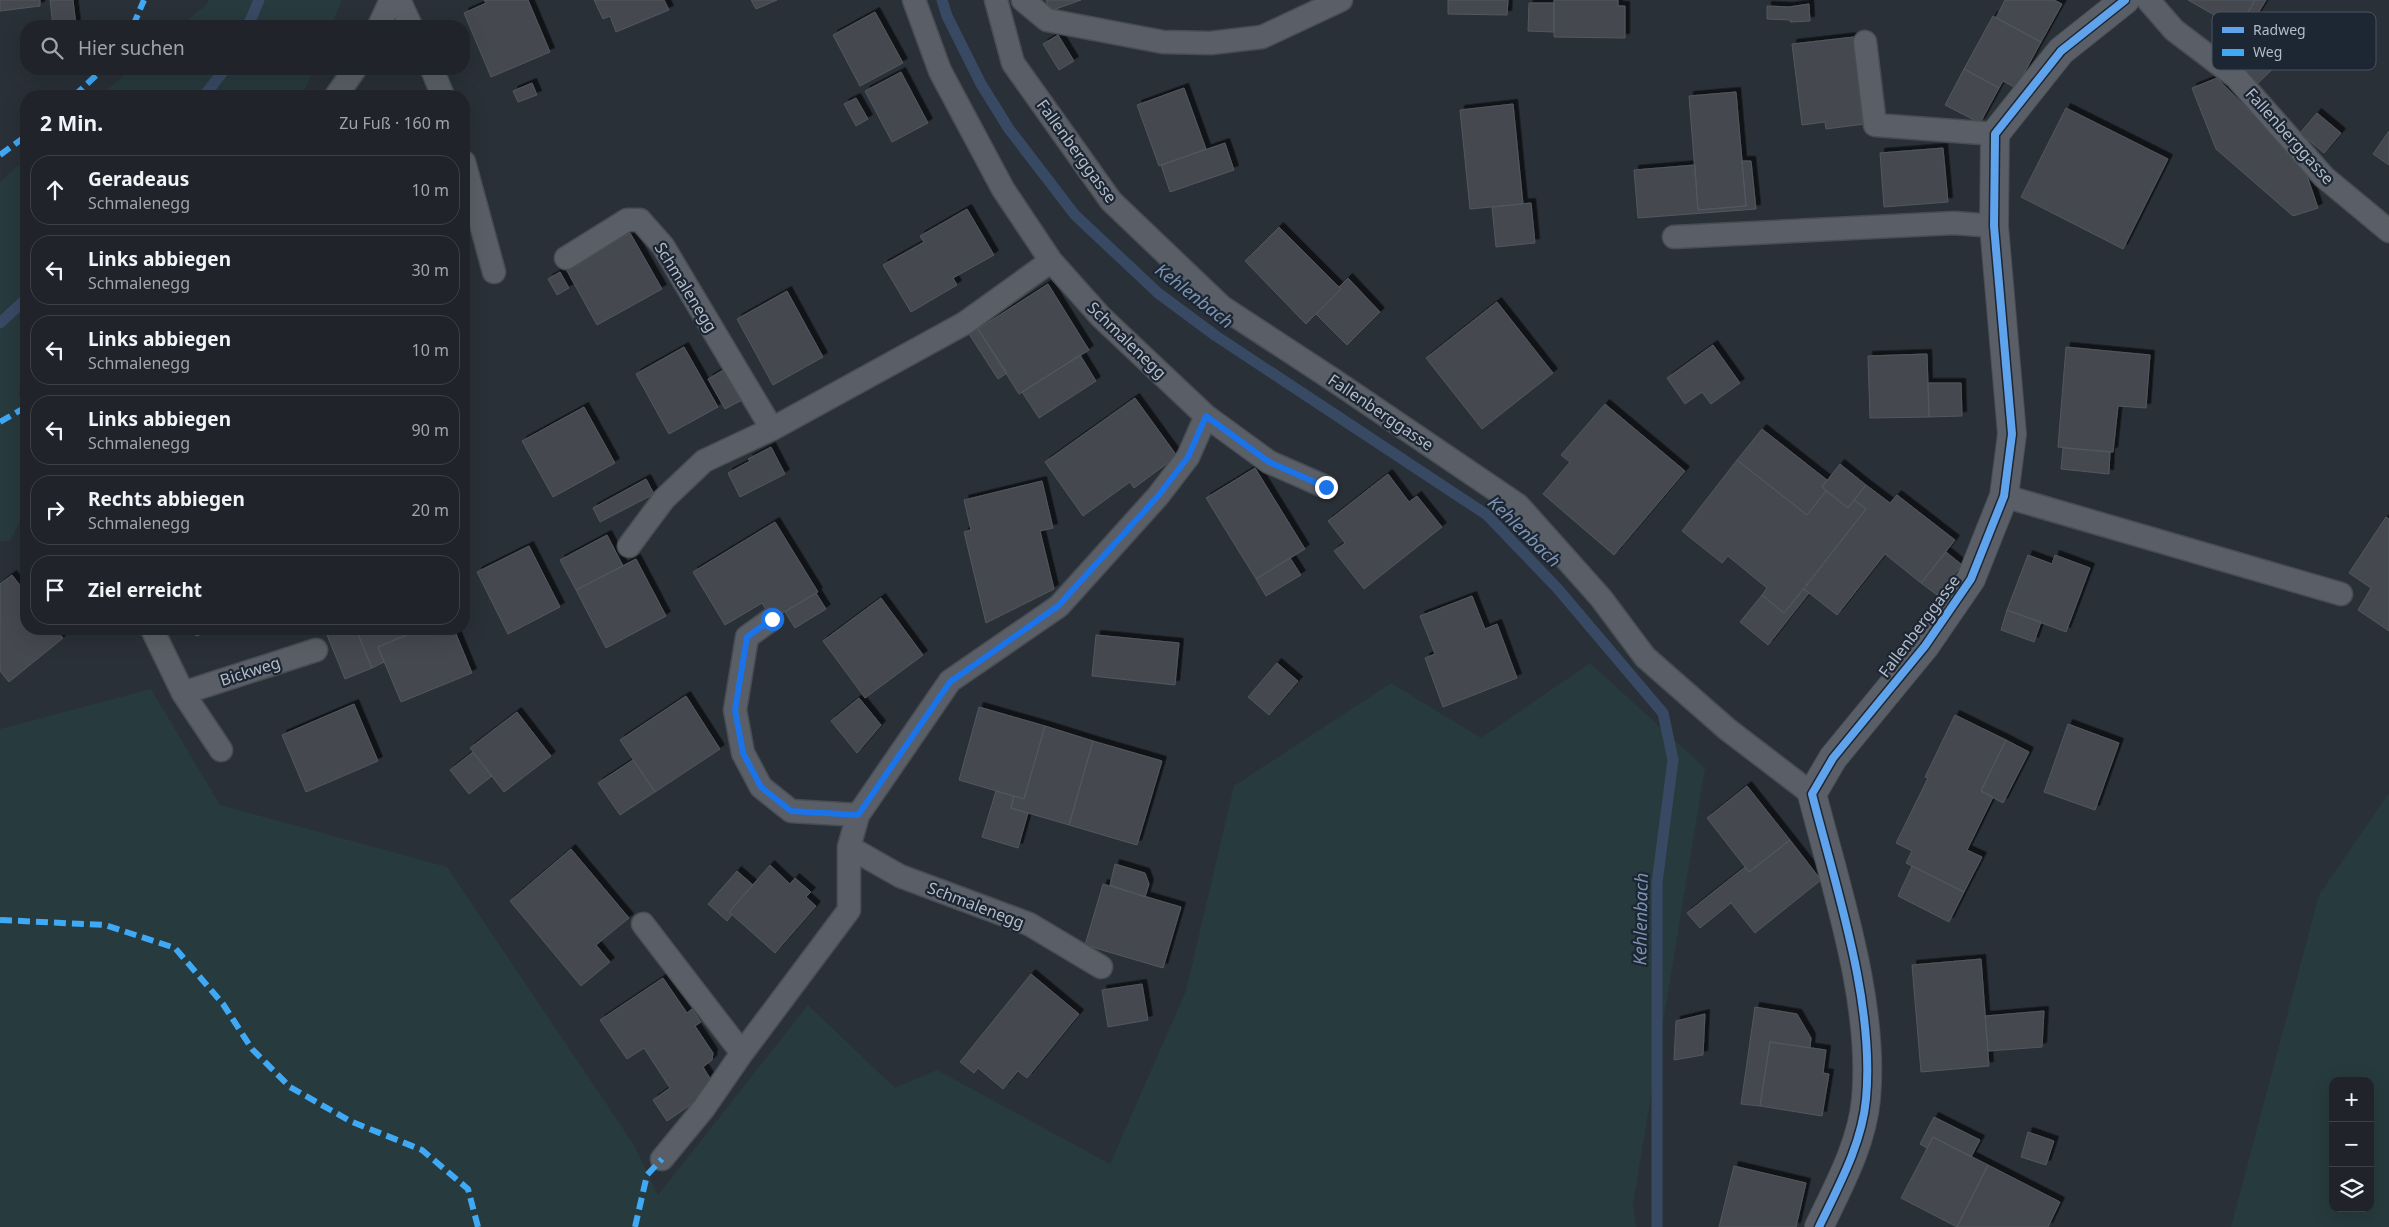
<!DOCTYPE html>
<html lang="de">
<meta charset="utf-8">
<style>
body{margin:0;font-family:"Noto Sans",sans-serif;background:#282c32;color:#f1f3f6}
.controls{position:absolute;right:15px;bottom:15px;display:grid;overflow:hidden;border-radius:10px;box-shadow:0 5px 20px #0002}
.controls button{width:45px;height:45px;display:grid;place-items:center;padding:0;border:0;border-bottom:1px solid #3d4147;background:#20242a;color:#f1f3f6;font:25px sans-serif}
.stop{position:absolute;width:15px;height:15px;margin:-11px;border:4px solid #1a73e8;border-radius:50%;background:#fff}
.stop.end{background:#1a73e8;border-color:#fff;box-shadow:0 1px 5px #0008}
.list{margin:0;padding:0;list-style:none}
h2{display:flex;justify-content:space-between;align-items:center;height:65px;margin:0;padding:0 20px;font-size:21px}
h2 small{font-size:16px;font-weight:400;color:#a2a4a8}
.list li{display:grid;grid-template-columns:32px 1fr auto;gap:15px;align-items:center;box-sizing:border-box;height:70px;margin:0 10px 10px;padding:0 10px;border:1px solid #3d4147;border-radius:20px}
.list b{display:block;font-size:19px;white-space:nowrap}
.list p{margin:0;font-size:16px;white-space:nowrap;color:#a2a4a8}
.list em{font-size:16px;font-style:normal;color:#a2a4a8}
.icon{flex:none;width:28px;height:28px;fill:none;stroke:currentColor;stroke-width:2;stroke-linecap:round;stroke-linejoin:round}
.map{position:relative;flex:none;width:2389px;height:1227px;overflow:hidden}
.search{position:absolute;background:#20242a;box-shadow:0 5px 20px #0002;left:20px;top:20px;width:450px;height:55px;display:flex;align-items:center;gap:12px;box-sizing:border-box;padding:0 18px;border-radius:20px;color:#a2a4a8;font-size:19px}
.panel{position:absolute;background:#20242a;box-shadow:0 5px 20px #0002;left:20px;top:90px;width:450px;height:545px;border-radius:20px}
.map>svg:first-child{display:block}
.green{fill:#273a3e;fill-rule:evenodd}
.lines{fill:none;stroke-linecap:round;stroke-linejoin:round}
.stream{stroke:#384963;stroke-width:11}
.building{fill:#444950;stroke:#52575f;filter:url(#shadow)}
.lane-casing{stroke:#484c53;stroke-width:25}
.street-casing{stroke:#484c53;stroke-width:30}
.lane{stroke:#5a5e66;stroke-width:22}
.street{stroke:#5a5e66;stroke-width:28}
.quiet{stroke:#3fa9f5;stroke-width:6;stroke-dasharray:12 6;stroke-linecap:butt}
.cycleway-casing{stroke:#1d2633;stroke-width:11}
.cycleway{stroke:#60a3ed;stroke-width:8}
.route{stroke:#1a73e8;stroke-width:6}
.labels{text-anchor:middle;stroke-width:4.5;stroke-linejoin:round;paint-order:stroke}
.street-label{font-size:16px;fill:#b4bcc9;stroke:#1d2633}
.water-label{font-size:18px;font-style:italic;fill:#7c92b1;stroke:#1d2633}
.key{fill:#1d2633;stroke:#4a5360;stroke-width:1}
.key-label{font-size:14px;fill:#b4bcc9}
</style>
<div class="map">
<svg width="2389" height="1227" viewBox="0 0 2389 1227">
<defs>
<filter id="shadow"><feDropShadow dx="4.5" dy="-4.5" stdDeviation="0" flood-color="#0009"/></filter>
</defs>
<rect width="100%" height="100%" fill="#2a3038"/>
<path class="green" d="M208,0H342L331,26H181L208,3Z
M131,69H314L302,96H100Z
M26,159V386L18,392L26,409V511L10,540L0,542V182Z
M1590,663L1705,768L1633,1205L1636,1227H0V729L151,689L220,805L447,867L634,1145L658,1195L808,1005L895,1088L937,1070L1110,1164L1186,991L1234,786L1391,683L1481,738Z
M2389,793V1227H2231L2319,895ZM2333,1081H2370V1208H2333Z"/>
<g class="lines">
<path class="stream" d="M942,0L947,16L981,84L1009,129L1075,215L1158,293L1216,336L1487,515L1558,589L1663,713L1673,760L1657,883V1227
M248,26L259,0
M204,96L225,69
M0,323L26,299"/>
</g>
<path class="building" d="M0,0H40V6L0,11Z
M50,0H73L76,26H53Z
M484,0H528L550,52L491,77L464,13L486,3Z
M594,0H664L669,10L616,32L610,16L603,19Z
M751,0H777L756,9Z
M1046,0H1081L1050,11Z
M1448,0H1508L1507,15L1448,14Z
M1554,0H1618V6H1625V38L1554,37Z
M2005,0H2054L2062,4L2041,42L1996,18Z
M2188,0H2255L2241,25L2219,12L2216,16Z
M2255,0H2266L2251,25L2243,21Z
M1529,3H1554V32L1528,31Z
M1809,4L1810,21L1790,22L1791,20L1767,19V6L1789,7Z
M875,12L903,63L860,86L833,35Z
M1993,16L2041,42L2016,88L2003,81L1999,88L1964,69Z
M2256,24L2288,43L2276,66L2256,85L2229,56L2244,41Z
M1058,35L1074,61L1059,70L1043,44Z
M1854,37L1865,124L1826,129L1825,122L1802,125L1792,44Z
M1964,69L1999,88L1980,123L1945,105Z
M901,72L928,123L892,142L865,91Z
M2217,78L2304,167L2318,208L2293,216L2216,149L2192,88Z
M532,83L537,95L518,102L513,91Z
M1184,88L1206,149L1159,166L1137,105Z
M1736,92L1746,206L1698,210L1689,96Z
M856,98L868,119L856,126L844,104Z
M1513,104L1523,204L1470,209L1460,110Z
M2066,108L2168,159L2123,249L2021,197Z
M2317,113L2341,133L2324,153L2300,133Z
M2389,131V165L2373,154Z
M1225,143L1234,170L1170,192L1161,165Z
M1943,148L1948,202L1884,207L1880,153Z
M1742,161H1751L1756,209L1638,218L1634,170L1695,165L1698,210L1746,206Z
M1531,203L1535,243L1496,247L1492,207Z
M967,209L994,255L953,278L957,285L911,312L883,265L924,242L920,236Z
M1279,227L1341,289L1306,324L1245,261Z
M630,233L662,289L597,325L566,269Z
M560,272L569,288L557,295L548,279Z
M1348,278L1380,312L1347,345L1316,314L1341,289L1339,287Z
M1048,284L1089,350L1019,394L978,329Z
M787,291L823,357L773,385L737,319Z
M1497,302L1553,373L1482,429L1426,358Z
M978,329L1007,373L998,379L969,334Z
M1713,345L1740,383L1711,404L1702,392L1685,404L1667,378Z
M684,347L718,407L669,434L636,374Z
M2066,347L2150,355L2146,408L2118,406L2113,452L2058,447Z
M1927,354L1929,417L1870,418L1868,356Z
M1080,355L1096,381L1039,418L1022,392Z
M725,369L742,400L725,409L708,379Z
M1928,383H1961L1962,416L1929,417Z
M1135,398L1177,456L1134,488L1130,482L1083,516L1045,462Z
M1605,404L1685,471L1614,555L1543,494L1570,462L1561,455Z
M584,407L615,463L553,497L522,441Z
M1762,429L1827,480L1822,487L1826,491L1807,515L1737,460Z
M771,447L785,474L740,497L728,473L750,461L748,459Z
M2063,448L2110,452L2109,474L2061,469Z
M1737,460L1807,515L1826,491L1848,508L1854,500L1866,509L1784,613L1762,595L1767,588L1728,556L1722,563L1682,531Z
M1840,464L1866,485L1848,508L1822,487Z
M1255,468L1305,549L1256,579L1206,498Z
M1388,474L1409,502L1417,496L1442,527L1364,589L1334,551L1345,543L1328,521Z
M646,479L654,494L600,522L593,508Z
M1042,481L1053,528L1040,531L1054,589L986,623L964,532L971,530L964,500Z
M1866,485L1890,503L1897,495L1955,540L1921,583L1885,554L1837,615L1804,589L1866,509L1854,500Z
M2386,517L2389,519V631L2358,610L2371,588L2349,573Z
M775,522L818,592L772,619L762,603L725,625L693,572Z
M607,535L623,566L576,590L560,560Z
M529,546L560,607L508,634L477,572Z
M1946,552L1962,565L1937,595L1921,583Z
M2028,555L2052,564L2055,555L2090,568L2066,632L2007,610Z
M1290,558L1301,575L1266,596L1256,579Z
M636,559L666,616L606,648L576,590Z
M12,575L26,593V629H55L63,638L9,682L0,671V584Z
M1804,589L1809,593L1768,645L1740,622L1762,595L1784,613Z
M816,593L826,609L795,628L785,612Z
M1472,596L1485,629L1497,624L1517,678L1443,707L1425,658L1435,654L1420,616Z
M881,598L923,655L865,698L823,641Z
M2007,610L2041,622L2034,642L2001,630Z
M193,629H218L196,636Z
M328,629H356L372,668L345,679L325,630Z
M356,629H421L378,647L384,662L372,668Z
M421,629H454L472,673L401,702L378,647Z
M1096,635L1179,643L1175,685L1092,676Z
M1277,663L1298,681L1269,715L1248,697Z
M686,696L720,749L655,792L620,740Z
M859,698L881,725L857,753L831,721Z
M354,704L378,761L306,792L282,735Z
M979,707L1045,726L1024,799L959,780Z
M517,712L551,756L504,792L470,748Z
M1955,715L2006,740L1981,791L1993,797L1967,850L1982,857L1964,892L1906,863L1912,851L1896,843L1928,778L1925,777Z
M2068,724L2119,743L2095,810L2044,792Z
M1045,726L1093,741L1069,825L1011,808L1014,796L1024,799Z
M2006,740L2029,752L2003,803L1981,791Z
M1093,741L1162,761L1137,845L1069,825Z
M473,752L492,776L469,794L450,770Z
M633,760L655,792L620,815L598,783Z
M1747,786L1790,840L1749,872L1707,818Z
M996,791L1014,796L1011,808L1028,813L1018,848L982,837Z
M1790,840L1821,880L1755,933L1731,903L1700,928L1687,913L1745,867L1749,872Z
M571,849L629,918L596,945L610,962L581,986L510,901Z
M1115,864L1145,873L1149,884L1145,897L1110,885Z
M770,865L790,884L795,878L811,892L806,897L816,906L775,953L729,912Z
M1912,866L1964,892L1949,922L1898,896Z
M737,871L753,885L729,912L732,915L727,921L708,904Z
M1103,884L1181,907L1163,968L1085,945Z
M1981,959L1989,1066L1921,1072L1912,965Z
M1031,974L1079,1014L1027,1078L1018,1071L1003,1089L978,1068L974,1073L960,1062Z
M663,978L687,1013L692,1009L701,1022L695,1026L713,1053L712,1060L703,1067L711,1080L696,1101L667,1121L653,1100L670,1088L644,1048L627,1059L600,1020Z
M1142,984L1148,1020L1108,1027L1102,990Z
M1755,1007L1797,1014L1811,1038L1810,1048L1770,1042L1760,1106L1741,1104Z
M2044,1011L2042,1047L1988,1051L1985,1016Z
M1705,1014L1703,1055L1674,1060L1676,1021Z
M1770,1042L1826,1050L1823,1073L1829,1074L1822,1116L1760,1106Z
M1934,1117L1980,1140L1971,1157L1933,1137L1927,1148L1920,1144Z
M2028,1132L2054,1141L2046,1165L2021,1157Z
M1933,1137L1988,1165L1957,1227L1901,1198Z
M1988,1165L2060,1202L2048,1227H1957Z
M1734,1166L1806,1183L1796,1227H1719Z"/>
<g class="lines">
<g class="lane-casing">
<path id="lane" d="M399,0L411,26
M996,0L1013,63L1111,201L1222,307L1332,379L1518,505L1601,598L1645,657L1727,729L1812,794
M1023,0L1047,20L1163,42L1211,43L1262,37L1341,0
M2148,0L2174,30L2236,77L2324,177L2389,231
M379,26L391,0
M1865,42L1875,125L1995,134
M432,69L443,96
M336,96L355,69
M464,162L494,272
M1674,237L1954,223L1994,226
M566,258L627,220H640L663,246L772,429
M1206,416L1269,462L1326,487
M2004,496L2341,594
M629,546L664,499L704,461L772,429L965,323L1051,261
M772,619L747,637L735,710L743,753L761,787L791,811L858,815
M152,629L183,693L221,750
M183,693L316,650
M849,847L900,876L1029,924L1101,967
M643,924L742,1053
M662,1159L704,1108L742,1053L849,910V847L858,815L950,681L1059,606L1158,496L1188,457L1206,416L1101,317L1051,261L1003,189L940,71L914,0"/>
</g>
<g class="street-casing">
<path id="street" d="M1819,1227C1838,1187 1862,1144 1866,1099C1875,1003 1836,888 1812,794L1833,758L1925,646L1971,579L2004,496L2012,434L1994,226L1995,134L2061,51L2125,0"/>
</g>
<use href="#lane" class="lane"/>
<use href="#street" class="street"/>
<path class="quiet" d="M133,26L144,0
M74,96L103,69
M0,155L26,136
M0,422L26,407
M0,920L105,925L175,948L223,1004L252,1049L290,1087L350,1121L422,1150L468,1189L478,1227
M635,1227L647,1175L662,1159"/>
<g class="cycleway-casing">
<path id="cycleway" d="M1819,1227C1838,1187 1862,1144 1866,1099C1875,1003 1836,888 1812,794L1833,758L1925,646L1971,579L2004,496L2012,434L1994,226L1995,134L2061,51L2125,0"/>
</g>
<use href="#cycleway" class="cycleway"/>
</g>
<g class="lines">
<path class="route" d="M772,619L747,637L735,710L743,753L761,787L791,811L858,815L950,682L1058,606L1158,496L1188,457L1206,416L1269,462L1326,487"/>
</g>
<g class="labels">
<g class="street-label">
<text transform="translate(2290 136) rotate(48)" y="6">Fallenberggasse</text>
<text transform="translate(1077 151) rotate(54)" y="6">Fallenberggasse</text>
<text transform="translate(686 287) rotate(58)" y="6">Schmalenegg</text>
<text transform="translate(1127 340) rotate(44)" y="6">Schmalenegg</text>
<text transform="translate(1381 412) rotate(34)" y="6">Fallenberggasse</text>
<text transform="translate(1919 626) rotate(-53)" y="6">Fallenberggasse</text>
<text transform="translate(250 671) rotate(-18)" y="6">Bickweg</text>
<text transform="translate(976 905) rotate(21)" y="6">Schmalenegg</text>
</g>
<g class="water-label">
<text transform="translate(1194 296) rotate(38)" y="6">Kehlenbach</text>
<text transform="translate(1524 532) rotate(44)" y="6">Kehlenbach</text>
<text transform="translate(1641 919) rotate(-89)" y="6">Kehlenbach</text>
</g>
</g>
<rect x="2212" y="12" width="164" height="58" rx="8" class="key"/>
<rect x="2222" y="27" width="22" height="6" fill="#60a3ed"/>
<rect x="2222" y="49" width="22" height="7" fill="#3fa9f5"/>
<g class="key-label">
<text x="2253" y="35">Radweg</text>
<text x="2253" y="57">Weg</text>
</g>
</svg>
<div class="controls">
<button>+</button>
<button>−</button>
<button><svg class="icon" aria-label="layers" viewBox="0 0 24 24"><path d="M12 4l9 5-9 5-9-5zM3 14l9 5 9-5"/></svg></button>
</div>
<div class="stop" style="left:772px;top:619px"></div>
<div class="stop end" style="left:1326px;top:487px"></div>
<div class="search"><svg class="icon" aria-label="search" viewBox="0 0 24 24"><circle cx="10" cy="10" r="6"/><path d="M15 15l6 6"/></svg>Hier suchen</div>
<section class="panel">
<h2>2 Min.<small>Zu Fuß · 160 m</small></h2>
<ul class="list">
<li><svg class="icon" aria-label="ahead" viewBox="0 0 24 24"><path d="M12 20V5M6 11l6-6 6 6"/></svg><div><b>Geradeaus</b><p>Schmalenegg</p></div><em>10 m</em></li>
<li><svg class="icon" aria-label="left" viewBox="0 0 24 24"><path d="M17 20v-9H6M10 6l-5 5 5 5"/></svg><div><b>Links abbiegen</b><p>Schmalenegg</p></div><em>30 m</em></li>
<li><svg class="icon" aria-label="left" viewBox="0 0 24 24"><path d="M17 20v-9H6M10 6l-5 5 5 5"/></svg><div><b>Links abbiegen</b><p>Schmalenegg</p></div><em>10 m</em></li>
<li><svg class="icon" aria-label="left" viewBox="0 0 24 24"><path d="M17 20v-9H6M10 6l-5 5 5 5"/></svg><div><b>Links abbiegen</b><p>Schmalenegg</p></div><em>90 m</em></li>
<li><svg class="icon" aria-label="right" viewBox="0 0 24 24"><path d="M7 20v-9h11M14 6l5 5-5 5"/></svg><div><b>Rechts abbiegen</b><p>Schmalenegg</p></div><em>20 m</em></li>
<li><svg class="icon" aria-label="arrive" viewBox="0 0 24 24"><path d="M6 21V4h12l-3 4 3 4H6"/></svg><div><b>Ziel erreicht</b></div></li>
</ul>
</section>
</div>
